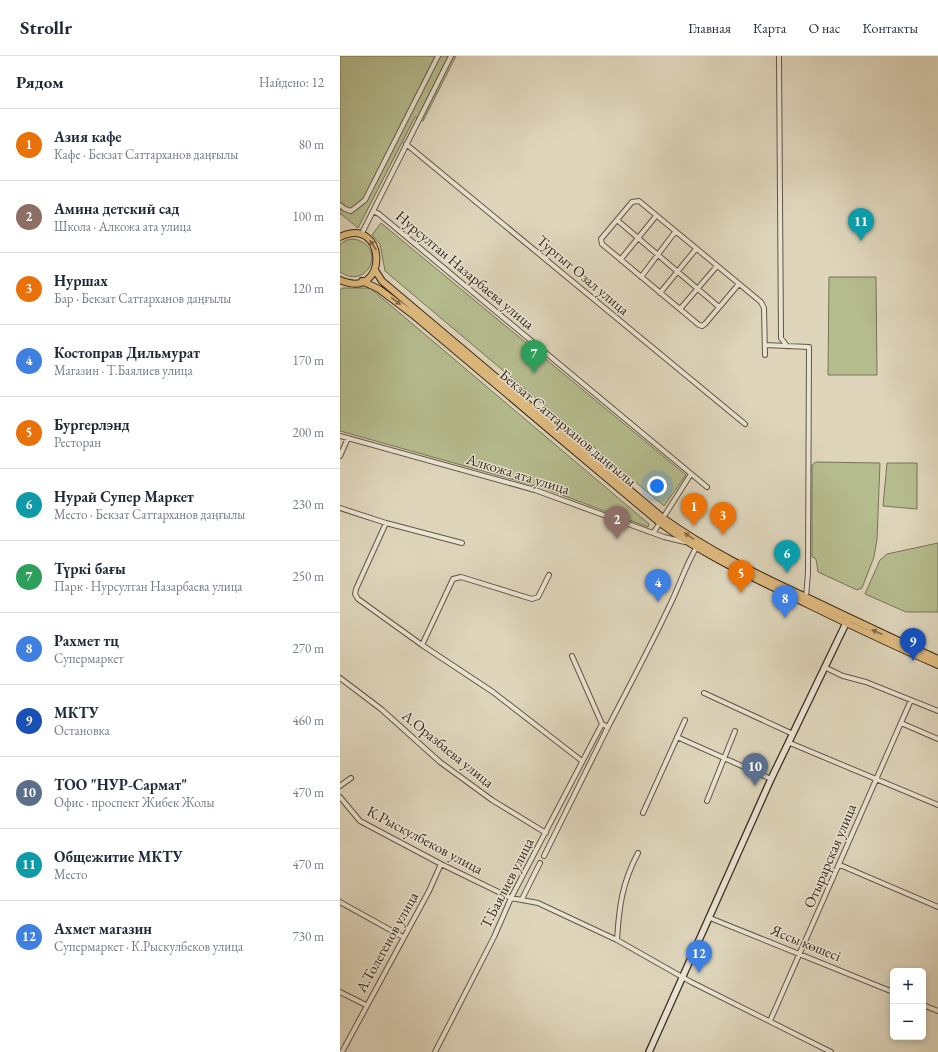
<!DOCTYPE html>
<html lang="ru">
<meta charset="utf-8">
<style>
body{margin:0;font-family:"EB Garamond",serif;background:#f2f2f3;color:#1f2937}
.controls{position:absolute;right:12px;bottom:12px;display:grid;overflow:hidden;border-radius:6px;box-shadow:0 2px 6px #0003}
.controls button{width:36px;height:36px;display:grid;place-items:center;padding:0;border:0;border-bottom:1px solid #e0e1e3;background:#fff;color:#1f2937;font:20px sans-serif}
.you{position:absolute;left:317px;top:430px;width:14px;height:14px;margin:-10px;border:3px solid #fff;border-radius:50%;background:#1a73e8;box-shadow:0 0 0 6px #1a73e833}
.badge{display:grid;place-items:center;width:26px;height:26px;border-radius:50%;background:#0b8043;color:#fff;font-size:13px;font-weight:700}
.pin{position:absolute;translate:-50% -33px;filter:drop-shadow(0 1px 2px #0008)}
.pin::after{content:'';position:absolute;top:21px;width:14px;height:12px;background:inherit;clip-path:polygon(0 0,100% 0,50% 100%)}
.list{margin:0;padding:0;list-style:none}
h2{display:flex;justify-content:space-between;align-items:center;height:52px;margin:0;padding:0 16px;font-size:17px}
h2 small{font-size:13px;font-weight:400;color:#747a83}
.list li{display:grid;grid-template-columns:26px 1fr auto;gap:12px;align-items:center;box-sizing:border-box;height:72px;padding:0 16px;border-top:1px solid #e0e1e3}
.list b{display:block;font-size:15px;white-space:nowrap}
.list p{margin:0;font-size:13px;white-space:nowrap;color:#747a83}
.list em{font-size:13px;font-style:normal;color:#747a83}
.map{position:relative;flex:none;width:598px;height:996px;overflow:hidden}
header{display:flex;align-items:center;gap:24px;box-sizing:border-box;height:56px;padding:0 20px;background:#fff;border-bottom:1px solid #e0e1e3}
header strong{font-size:19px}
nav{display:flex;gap:22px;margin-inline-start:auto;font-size:14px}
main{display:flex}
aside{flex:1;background:#fff}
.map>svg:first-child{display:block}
.green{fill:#b5bc8e;stroke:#767456}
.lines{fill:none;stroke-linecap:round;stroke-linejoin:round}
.minor-casing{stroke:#625645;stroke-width:6}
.secondary-casing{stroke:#382b1e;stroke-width:8}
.primary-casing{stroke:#382b1e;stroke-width:8}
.minor{stroke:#eae4d3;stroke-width:4}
.secondary{stroke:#eae4d3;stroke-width:5.5}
.primary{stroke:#dfba7e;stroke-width:6}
.oneway{fill:#836b49}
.labels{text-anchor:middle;stroke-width:3;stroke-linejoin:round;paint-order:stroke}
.street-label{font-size:15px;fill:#382b1e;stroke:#eae4d3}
</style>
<header>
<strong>Strollr</strong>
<nav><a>Главная</a><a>Карта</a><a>О нас</a><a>Контакты</a></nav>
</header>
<main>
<aside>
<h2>Рядом<small>Найдено: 12</small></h2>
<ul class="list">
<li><span class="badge" style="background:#e8710a">1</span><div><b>Азия кафе</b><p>Кафе · Бекзат Саттарханов даңғылы</p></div><em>80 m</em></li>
<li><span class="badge" style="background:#8d6e63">2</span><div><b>Амина детский сад</b><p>Школа · Алкожа ата улица</p></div><em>100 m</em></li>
<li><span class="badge" style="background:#e8710a">3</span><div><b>Нуршах</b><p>Бар · Бекзат Саттарханов даңғылы</p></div><em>120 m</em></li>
<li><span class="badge" style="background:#3f7fe0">4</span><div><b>Костоправ Дильмурат</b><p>Магазин · Т.Баялиев улица</p></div><em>170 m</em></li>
<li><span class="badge" style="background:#e8710a">5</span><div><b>Бургерлэнд</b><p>Ресторан</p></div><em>200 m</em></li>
<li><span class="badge" style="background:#0f9aa8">6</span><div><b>Нурай Супер Маркет</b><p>Место · Бекзат Саттарханов даңғылы</p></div><em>230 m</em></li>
<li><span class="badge" style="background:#2e9e5b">7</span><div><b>Түркі бағы</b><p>Парк · Нурсултан Назарбаева улица</p></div><em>250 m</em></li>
<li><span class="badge" style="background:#3f7fe0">8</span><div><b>Рахмет тц</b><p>Супермаркет</p></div><em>270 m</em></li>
<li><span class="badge" style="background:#1a4fb4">9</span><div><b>МКТУ</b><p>Остановка</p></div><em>460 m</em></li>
<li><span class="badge" style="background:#5c6f8a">10</span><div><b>ТОО &quot;НУР-Сармат&quot;</b><p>Офис · проспект Жибек Жолы</p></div><em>470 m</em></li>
<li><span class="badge" style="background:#0f9aa8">11</span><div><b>Общежитие МКТУ</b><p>Место</p></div><em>470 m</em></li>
<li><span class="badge" style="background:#3f7fe0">12</span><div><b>Ахмет магазин</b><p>Супермаркет · К.Рыскулбеков улица</p></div><em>730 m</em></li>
</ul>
</aside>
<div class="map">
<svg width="598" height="996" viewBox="0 0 598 996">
<rect width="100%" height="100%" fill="#ded5bb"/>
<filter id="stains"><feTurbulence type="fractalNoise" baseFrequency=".005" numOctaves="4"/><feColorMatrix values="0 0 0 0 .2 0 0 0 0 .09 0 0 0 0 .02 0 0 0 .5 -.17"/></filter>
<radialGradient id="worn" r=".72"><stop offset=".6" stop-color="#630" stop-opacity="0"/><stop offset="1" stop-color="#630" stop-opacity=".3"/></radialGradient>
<path class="green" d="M0,0H116L83,65L75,61L18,172L1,158L0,159Z
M41,167L346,419L324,450L45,215L40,188L32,179Z
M14,183C48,190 28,235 0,216V188L7,184Z
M489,221H536L537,319H488Z
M3,232H30L309,468L308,471L203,432L0,375V234Z
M476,406L540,407L537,483L534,501L522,532L517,534L478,516L476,503L472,501V409Z
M547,407H577V453L543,450Z
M598,487V556H566L525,538L540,504L547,498Z"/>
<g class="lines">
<g class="minor-casing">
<path id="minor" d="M439,0L441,282L447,290
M66,88L405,368
M0,149L5,153L11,155L25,144L98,0
M33,155L39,158L367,431
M277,164L379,251
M21,179L111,0
M281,203L316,160
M301,221L335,176
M398,229L365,268L362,270L359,269L262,188L261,183L292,146L299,145L421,246L424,252L425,299
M320,237L356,193
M340,253L377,210
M425,289L469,291L468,517L466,541
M0,380L195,434L324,481L345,486
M0,400L8,382
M0,452L46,467L122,487
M46,467L16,533L15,538L18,543L82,589L153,636L242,705
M314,476L351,418
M82,589L113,523L121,521L192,543L198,541L209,519
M232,600L262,668
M484,611L503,620L526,626L598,655
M0,622L41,653L100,706L152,744L206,777
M364,637L453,678
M561,667L598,683
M337,681L431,723
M450,687L598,749
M0,730L11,722
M0,741L20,765L101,808L171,842L198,847L277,884L351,926L491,996
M367,745L395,675
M303,757L345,664
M204,800L268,671
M500,809L598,851
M182,843L200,807
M0,846L63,881
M370,862L553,936
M277,884C279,851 282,827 298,797
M0,936L26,949
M583,949L598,955
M430,965L571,644
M2,996L89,835L101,808
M95,996L154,881L171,842L262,668L268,671C289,631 310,591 329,551C339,531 345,511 356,492"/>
</g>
<g class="secondary-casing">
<path id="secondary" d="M309,996L431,723L508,563"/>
</g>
<g class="primary-casing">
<path id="primary" d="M0,181C47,158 50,246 0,224
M35,214L42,225L323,462C368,494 416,518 466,541C510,562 554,583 598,603
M22,225L39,233L72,258L320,467C368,502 417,523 469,549C512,570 554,590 598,609"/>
</g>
<use href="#minor" class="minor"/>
<use href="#secondary" class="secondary"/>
<use href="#primary" class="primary"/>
</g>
<defs><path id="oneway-solid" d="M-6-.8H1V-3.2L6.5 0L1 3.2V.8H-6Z"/></defs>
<g class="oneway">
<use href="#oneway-solid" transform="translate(33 189) rotate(-123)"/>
<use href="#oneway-solid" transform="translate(56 245) rotate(37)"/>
<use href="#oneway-solid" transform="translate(349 480) rotate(-146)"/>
<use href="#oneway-solid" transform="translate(537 576) rotate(-156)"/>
</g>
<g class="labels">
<g class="street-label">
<text transform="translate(125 214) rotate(40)" y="5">Нурсултан Назарбаева улица</text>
<text transform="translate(243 219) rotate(40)" y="5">Тургыт Озал улица</text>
<text transform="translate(228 372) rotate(40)" y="5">Бекзат Саттарханов даңғылы</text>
<text transform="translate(178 418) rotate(17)" y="5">Алкожа ата улица</text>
<text transform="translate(108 693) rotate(39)" y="5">А.Оразбаева улица</text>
<text transform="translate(85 784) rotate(28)" y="5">К.Рыскулбеков улица</text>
<text transform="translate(490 800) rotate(-67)" y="5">Отырарская улица</text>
<text transform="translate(167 827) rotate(-63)" y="5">Т.Баялиев улица</text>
<text transform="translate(47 886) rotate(-61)" y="5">А.Толегенов улица</text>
<text transform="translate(466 887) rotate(22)" y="5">Яссы көшесі</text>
</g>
</g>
<rect width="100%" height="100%" filter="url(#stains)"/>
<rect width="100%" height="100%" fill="url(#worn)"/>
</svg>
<div class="controls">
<button>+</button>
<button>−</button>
</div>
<div class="you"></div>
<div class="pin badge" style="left:354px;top:470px;background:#e8710a">1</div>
<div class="pin badge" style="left:277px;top:483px;background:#8d6e63">2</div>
<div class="pin badge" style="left:383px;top:479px;background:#e8710a">3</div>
<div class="pin badge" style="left:318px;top:546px;background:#3f7fe0">4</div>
<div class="pin badge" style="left:401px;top:537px;background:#e8710a">5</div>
<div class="pin badge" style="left:447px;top:517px;background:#0f9aa8">6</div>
<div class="pin badge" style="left:194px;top:317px;background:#2e9e5b">7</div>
<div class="pin badge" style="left:445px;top:562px;background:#3f7fe0">8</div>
<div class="pin badge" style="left:573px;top:605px;background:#1a4fb4">9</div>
<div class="pin badge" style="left:415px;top:730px;background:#5c6f8a">10</div>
<div class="pin badge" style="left:521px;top:185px;background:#0f9aa8">11</div>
<div class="pin badge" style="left:359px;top:917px;background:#3f7fe0">12</div>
</div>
</main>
